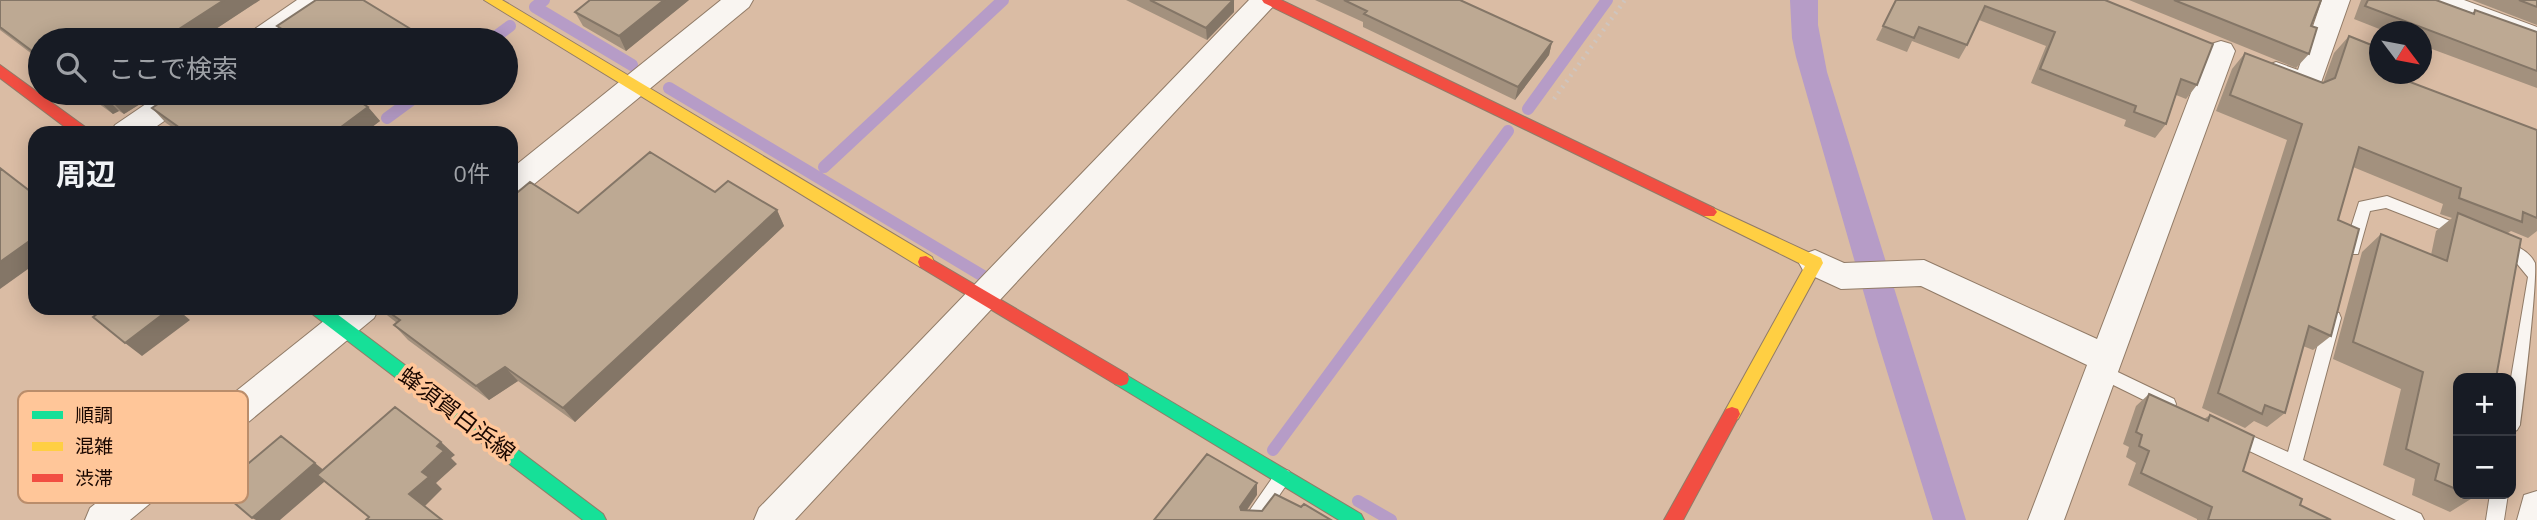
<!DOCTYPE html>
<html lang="ja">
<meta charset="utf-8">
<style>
body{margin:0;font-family:"IBM Plex Sans","Noto Sans JP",sans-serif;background:#242831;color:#f1f3f6}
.controls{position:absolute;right:21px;bottom:21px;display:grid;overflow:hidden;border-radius:14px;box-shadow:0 4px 18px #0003}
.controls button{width:63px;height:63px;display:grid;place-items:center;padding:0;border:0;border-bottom:2px solid #363941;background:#171b24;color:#f1f3f6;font:35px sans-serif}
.compass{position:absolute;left:2369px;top:21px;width:63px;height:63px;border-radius:50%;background:#171b24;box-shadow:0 4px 18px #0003;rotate:122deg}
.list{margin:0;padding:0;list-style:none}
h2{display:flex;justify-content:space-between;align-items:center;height:91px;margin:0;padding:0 28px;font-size:30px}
h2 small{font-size:23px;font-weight:400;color:#9ea1a6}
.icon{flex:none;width:38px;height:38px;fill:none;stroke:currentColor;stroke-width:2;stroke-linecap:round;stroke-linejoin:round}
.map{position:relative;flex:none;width:2537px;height:520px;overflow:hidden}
.search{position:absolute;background:#171b24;box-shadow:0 4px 18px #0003;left:28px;top:28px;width:490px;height:77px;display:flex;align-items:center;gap:18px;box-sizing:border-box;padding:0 24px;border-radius:38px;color:#9ea1a6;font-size:26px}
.panel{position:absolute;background:#171b24;box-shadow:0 4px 18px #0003;left:28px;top:126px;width:490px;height:189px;border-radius:21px}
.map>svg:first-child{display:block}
.water{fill:#b69cc7}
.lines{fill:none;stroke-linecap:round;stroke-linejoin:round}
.stream{stroke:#b69cc7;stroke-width:12}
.lane-casing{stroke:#917b67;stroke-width:2}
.street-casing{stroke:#917b67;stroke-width:2}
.fast-casing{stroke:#917b67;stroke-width:2}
.slow-casing{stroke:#917b67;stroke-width:2}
.jam-casing{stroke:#917b67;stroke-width:2}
.path{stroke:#cfc5be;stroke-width:4.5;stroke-dasharray:2 5;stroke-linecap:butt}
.lane{fill:#f9f5f1;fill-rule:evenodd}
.street{fill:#f9f5f1;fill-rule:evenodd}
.fast{fill:#16e098;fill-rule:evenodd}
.slow{fill:#ffcf43;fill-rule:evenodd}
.jam{fill:#f24e42;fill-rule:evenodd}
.wall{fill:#a3917e}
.shaded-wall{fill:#847667}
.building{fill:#bda993;stroke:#847667;stroke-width:2}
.labels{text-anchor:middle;stroke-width:7;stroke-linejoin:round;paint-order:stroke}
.street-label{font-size:23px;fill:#1a0700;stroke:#ffc699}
.key{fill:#ffc699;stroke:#ba8d6b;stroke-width:2}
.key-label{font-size:19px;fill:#1a0700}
</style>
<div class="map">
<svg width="2537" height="520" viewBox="0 0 2537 520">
<rect width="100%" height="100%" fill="#dabca4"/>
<path class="water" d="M1790,0H1818V25L1827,72L1966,520H1933L1877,339L1796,57L1792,38Z"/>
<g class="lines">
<path class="stream" d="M544,0L535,7L632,65
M491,40L510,26
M669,88L983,276
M1528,109L1607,0
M387,118L421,93
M824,167L1003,0
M1273,450L1508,131
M1358,501L1391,520"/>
<g class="lane-casing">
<path id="lane" d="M2387,196L2468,228L2471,232L2468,236L2463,238L2386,208L2370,211L2358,254H2346L2344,249L2359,202Z
M2500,241C2514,245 2528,249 2535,263C2537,285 2524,396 2520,425L2517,430L2511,433V378L2528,277L2514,260L2494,252L2492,247L2494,242Z
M2333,311L2339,313L2341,318L2303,460L2421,514L2424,520H2396L2226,440L2223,435L2226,430L2232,427L2288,452L2325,318L2327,313Z
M2101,364L2174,399L2176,404L2174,409L2168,411L2162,409L2095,376L2093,371L2095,366Z
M1283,469L1289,471L1292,477L1262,520H1243L1277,471Z
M2490,494H2508L2504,520H2486Z"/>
</g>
<g class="street-casing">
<path id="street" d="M297,0H331L327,7L279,40H245L249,33Z
M721,0H753L749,7L522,194L511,198V169Z
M1249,0H1279L795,520H754L759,508Z
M2322,0H2350L2317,94C2301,99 2270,88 2262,73L2266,66L2276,62L2298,70Z
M2422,0H2464L2537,27V48L2426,7Z
M2221,41L2231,44L2235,51L2064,520H2028L2087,365L1921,286L1841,289L1804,272L1799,263L1804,254L1815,250L1844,263L1924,260L2097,339L2207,51L2211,44Z
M162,93H197L193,101L147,133H110L115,125Z
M340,308H379L374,318L130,520H85L90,508Z
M2537,491V520H2517L2524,495Z"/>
</g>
<g class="fast-casing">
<path id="fast" d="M309,308H329L603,514L606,520H583L311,313Z
M1121,372L1361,514L1364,520H1339L1115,384L1113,379L1115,374Z"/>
</g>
<g class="slow-casing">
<path id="slow" d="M484,0H502L932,257L934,262L932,267H920Z
M1709,206L1821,258L1823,263L1738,419L1732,421L1726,419L1724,414L1726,409L1805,266L1704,216L1701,212L1704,208Z"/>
</g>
<g class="jam-casing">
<path id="jam" d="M1262,0H1281L1714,208L1717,212L1714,216H1704L1264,3Z
M0,65L88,129L90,133H73L0,78Z
M926,256L1127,374L1129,379L1127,384L1121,386L1115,384L920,267L918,262L920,257Z
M1732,407L1738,409L1740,414L1683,520H1664L1726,409Z"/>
</g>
<path class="path" d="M1554,99L1625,0"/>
<use href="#lane" class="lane"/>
<use href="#street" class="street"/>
<use href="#fast" class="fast"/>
<use href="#slow" class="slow"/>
<use href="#jam" class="jam"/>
</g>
<path class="wall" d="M0,0H260L199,40H40V60L0,30Z
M689,0L626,51L583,26L575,12Z
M1126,0H1234V12L1207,40Z
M1315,0H1460L1552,42L1549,55L1515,100L1363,27V22Z
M1896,0H2105L2197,85L2186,99L2176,95L2166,124L2155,138L2124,126L2126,120L2031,83L2046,46L1979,20L1967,45L1959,59L1912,41L1907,52L1876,40Z
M2129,0H2321L2311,26L2309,54L2296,68Z
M2361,0H2436L2473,13L2475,10L2537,32V88L2421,45V32H2387L2354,19Z
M2472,0H2537V25Z
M277,26L409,28L418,40H289Z
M2349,36L2379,74L2537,130V231L2528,238L2511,231L2508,233L2458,378V494H2475L2474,497L2450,512L2412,495L2415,479L2383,465L2401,389L2333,359L2362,252L2381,234L2431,255L2436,231L2452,218L2440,214L2443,204L2353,167L2338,220L2331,336L2313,350L2303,346L2285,413L2267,427L2254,421L2245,428L2202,408L2287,140L2216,111L2232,69L2245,53L2323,83L2334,53Z
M84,93H158L124,114L119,111L113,114Z
M349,94L368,107L380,121L364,133H181L166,123L152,108L247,97Z
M715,192L777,210L784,226L575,422L518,381L489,400L408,340L394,325L397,323L378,308H511L513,196L578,213Z
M2149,394L2204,419L2210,415L2243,471L2300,505L2331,520H2197V519L2128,485L2136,463L2126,457L2129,447L2123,444L2136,406Z"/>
<path class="shaded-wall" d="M224,0H260L199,40H162Z
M664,0H689L626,51L619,36Z
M1234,0V12L1207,40L1206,28Z
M409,28L418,40H392Z
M1552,42L1549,55L1515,100L1518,87Z
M119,93H158L124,114L109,99Z
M104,96L119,111L113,114L98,100Z
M368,107L380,121L364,133H333Z
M777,210L784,226L575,422L563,408Z
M35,237V264L0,289V262Z
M171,308H176L190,320L142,356L125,343Z
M505,367L518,381L489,400L476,386Z
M441,442L455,455L451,458L457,464L436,483L442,489L424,507L409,494L437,446Z
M315,463L331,476L280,520H256L252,518Z
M1257,483V495L1241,519L1240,507Z"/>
<path class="building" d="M0,0H224L162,40H40V57L0,27Z
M316,0H363L409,28L392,40H300L277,26Z
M590,0H664L619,36L575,12Z
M1150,0H1233L1206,28Z
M1344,0H1460L1552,42L1518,87L1364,14L1367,11Z
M1896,0H2105L2213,44L2197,85L2181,79L2166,124L2134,112L2136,106L2040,69L2055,32L1985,6L1967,45L1919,27L1914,38L1883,26Z
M2174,0H2321L2311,26L2317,28L2309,54Z
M2368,0H2436L2474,14L2475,10L2537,32V71L2365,6Z
M2519,0H2537V7Z
M2349,36L2379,48V74H2389L2537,130V218L2523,212L2522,222L2459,198L2461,188L2359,147L2338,220L2359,229L2331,336L2309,326L2285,413L2265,405L2262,414L2218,393L2302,124L2230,95L2245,53L2323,83L2335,78Z
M89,93H119L109,99L104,96L98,100Z
M174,93H240L247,97L253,93H346L368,107L333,133H187L152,108Z
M650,152L715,192L728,181L777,210L563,408L505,367L476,386L394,325L400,320L383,308H511V195L513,196L530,182L578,213Z
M0,168L35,195V237L0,262Z
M2458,213L2521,239L2496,378H2458V490L2435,480L2439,464L2406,449L2423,372L2353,342L2381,234L2447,261Z
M105,308H171L125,343L93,317Z
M2149,394L2208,421L2210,415L2254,436L2243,471L2302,499L2300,505L2331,520H2208L2212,507L2141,473L2149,451L2139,446L2142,435L2136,432Z
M395,407L441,442L437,446L444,451L422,472L429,477L409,494L442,520H366L369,517L317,475Z
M281,436L315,463L252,518L218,489Z
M1207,454L1257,483L1240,507L1241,510L1262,511L1275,494L1301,507L1304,504L1331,520H1154Z
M2466,494H2475L2474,497Z"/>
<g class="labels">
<g class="street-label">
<text transform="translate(457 414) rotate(37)" y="8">蜂須賀白浜線</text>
</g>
</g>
<rect x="18" y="391" width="230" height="112" rx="10" class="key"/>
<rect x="32" y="411" width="31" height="8" fill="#16e098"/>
<rect x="32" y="442" width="31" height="9" fill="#ffcf43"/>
<rect x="32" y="474" width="31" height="8" fill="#f24e42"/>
<g class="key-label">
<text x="75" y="422">順調</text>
<text x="75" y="453">混雑</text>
<text x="75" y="485">渋滞</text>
</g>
</svg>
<div class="controls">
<button>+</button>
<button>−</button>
</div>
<svg class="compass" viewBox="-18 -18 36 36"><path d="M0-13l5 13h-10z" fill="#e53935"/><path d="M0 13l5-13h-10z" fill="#9ea1a6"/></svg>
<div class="search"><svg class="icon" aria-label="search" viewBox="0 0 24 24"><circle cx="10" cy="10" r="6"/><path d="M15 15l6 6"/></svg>ここで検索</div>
<section class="panel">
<h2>周辺<small>0件</small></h2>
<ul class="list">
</ul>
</section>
</div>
